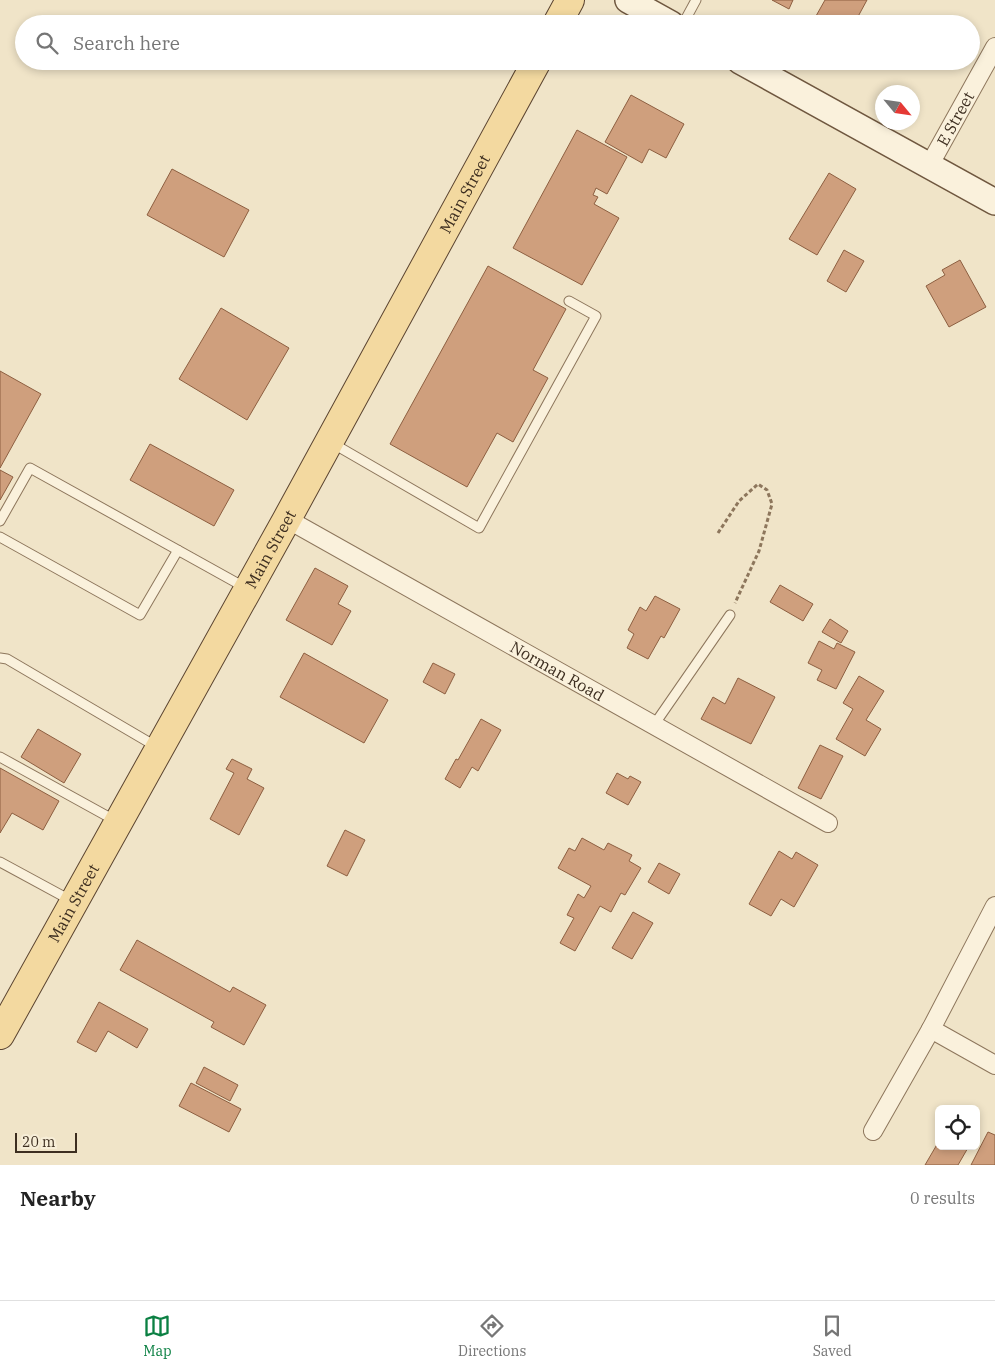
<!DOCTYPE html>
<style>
body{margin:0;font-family:"IBM Plex Serif",serif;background:#f6f6f6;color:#222}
.controls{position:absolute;right:15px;bottom:15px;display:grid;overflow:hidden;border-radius:8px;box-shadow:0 2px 8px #0003}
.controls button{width:45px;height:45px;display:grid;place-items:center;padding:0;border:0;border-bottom:1px solid #e0e0e0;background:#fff;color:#222;font:25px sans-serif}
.compass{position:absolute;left:875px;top:85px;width:45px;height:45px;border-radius:50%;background:#fff;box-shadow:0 2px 8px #0003;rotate:119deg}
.scale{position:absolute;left:15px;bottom:12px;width:62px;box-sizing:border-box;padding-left:5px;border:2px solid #3d2e20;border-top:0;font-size:14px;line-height:18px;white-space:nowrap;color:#3d2e20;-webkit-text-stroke:4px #f7eed8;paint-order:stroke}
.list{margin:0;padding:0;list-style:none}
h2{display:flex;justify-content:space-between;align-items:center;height:65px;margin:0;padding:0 20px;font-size:21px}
h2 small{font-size:16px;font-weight:400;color:#767676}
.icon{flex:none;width:28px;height:28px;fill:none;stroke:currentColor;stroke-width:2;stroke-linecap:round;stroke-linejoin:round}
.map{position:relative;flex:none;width:995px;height:1165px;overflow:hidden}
.search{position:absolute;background:#fff;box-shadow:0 2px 8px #0003;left:15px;right:15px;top:15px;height:55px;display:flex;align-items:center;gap:12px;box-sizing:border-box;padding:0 18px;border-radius:28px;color:#767676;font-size:19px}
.sheet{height:135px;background:#fff}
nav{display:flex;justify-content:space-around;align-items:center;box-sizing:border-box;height:70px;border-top:1px solid #e0e0e0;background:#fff;font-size:14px;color:#767676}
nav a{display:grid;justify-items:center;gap:2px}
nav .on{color:#0b8043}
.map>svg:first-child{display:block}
.building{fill:#cf9f7d;stroke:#8d5f41}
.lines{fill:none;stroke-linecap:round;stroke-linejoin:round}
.lane-casing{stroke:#8d765c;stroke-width:11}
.street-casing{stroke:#8d765c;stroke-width:20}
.secondary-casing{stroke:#6f573f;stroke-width:28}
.primary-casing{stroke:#5b4430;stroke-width:30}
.path{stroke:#8d765c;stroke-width:3;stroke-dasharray:4 2.5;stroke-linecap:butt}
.lane{stroke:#faf1dc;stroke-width:9}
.street{stroke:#faf1dc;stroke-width:18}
.secondary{stroke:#faf1dc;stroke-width:25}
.primary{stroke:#f3d9a0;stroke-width:28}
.labels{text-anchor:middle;stroke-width:4;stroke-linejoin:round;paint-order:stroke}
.street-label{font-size:16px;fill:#3d2e20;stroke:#f7eed8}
</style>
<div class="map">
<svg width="995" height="1165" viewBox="0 0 995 1165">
<rect width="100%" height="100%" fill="#f0e4c8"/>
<path class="building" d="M772,0H793L789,9Z
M825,0H867L854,24H831L816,16Z
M631,95L684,124L666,158L649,149L642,163L605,142Z
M577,130L627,157L607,194L596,188L593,195L598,197L594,204L619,218L582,285L513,248Z
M172,169L249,210L224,257L147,215Z
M829,173L856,189L817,255L789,239Z
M844,250L864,261L846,292L827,281Z
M960,260L986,307L949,327L926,286L945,275L942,270Z
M488,266L566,309L533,370L548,378L513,442L497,433L467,487L390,444Z
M221,308L289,348L247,420L179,379Z
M0,371L41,394L0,468Z
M150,444L234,490L214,526L130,480Z
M0,470L13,477L0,500Z
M315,568L348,586L338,604L351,611L332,645L286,620Z
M780,585L813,604L803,621L770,602Z
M655,596L680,609L664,638L661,636L648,659L627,648L634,634L628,630L640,607L646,611Z
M830,619L848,631L841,643L822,632Z
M819,641L834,649L837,643L855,652L836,689L817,680L822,670L808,663Z
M304,653L388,700L364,743L280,697Z
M433,663L455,674L445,694L423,682Z
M859,676L884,691L866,720L881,729L865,756L836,739L853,709L843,703Z
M738,678L775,697L751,744L701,719L713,697L725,704Z
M481,719L501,730L478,771L472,767L460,788L445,779L456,759L458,760Z
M38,729L81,754L64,783L21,757Z
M820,745L843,756L821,799L798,788Z
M232,759L252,769L247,779L264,788L239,835L210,819L234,773L226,769Z
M0,768L59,801L43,830L12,813L0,833Z
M617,773L628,779L630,776L641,782L628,805L606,793Z
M345,830L365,840L347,876L327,866Z
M582,838L604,850L608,843L632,855L629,861L641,868L625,895L621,893L611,912L600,906L575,951L560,943L574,918L567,915L578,894L584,898L591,886L558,868L569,848L575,851Z
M779,851L792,859L796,852L818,865L794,907L781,899L771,916L749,904Z
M659,863L680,874L669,894L648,882Z
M633,912L653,923L632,959L612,948Z
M137,940L230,992L233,987L266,1005L244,1045L211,1027L214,1022L120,970Z
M99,1002L148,1029L137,1048L108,1031L96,1052L77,1042Z
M204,1067L238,1085L230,1101L196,1083Z
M191,1083L241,1109L229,1132L179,1106Z
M988,1132L995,1135V1165H971Z
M939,1141V1146H969L958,1165H925Z"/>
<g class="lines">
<g class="lane-casing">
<path id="lane" d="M683,24L696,0
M332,443L479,528L596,316L569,301
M0,521L30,468L246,588
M0,537L140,615L178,550
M0,658L7,659L157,747
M654,725L730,615
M0,757L116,821
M0,862L72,901"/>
</g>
<g class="street-casing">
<g id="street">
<path id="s1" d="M929,166L995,47"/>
<path id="s2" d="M287,519L828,823"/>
<path d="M931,1029L995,1065"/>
<path d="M873,1131L931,1029L995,906"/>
</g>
</g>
<g class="secondary-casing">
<path id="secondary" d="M628,0L671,24
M740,61L995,202"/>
</g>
<g class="primary-casing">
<g id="primary">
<path d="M557,24L570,0"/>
<path id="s3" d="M0,1035L287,519L537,61"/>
</g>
</g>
<path class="path" d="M718,533L739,501L758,484L767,490L772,504L759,551L735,603"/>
<use href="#lane" class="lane"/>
<use href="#street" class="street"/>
<use href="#secondary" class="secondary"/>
<use href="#primary" class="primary"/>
</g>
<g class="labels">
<g class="street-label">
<text dy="6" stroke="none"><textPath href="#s1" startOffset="54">E Street</textPath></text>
<text dy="6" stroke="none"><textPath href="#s3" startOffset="961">Main Street</textPath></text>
<text dy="6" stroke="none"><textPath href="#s3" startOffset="556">Main Street</textPath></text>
<text dy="6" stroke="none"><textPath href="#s2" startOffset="310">Norman Road</textPath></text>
<text dy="6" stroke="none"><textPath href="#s3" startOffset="151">Main Street</textPath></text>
</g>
</g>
</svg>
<div class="controls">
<button><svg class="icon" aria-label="locate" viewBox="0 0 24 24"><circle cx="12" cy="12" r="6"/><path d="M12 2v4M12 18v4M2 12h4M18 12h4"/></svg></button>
</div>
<svg class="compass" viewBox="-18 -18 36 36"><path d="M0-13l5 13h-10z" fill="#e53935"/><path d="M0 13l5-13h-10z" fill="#767676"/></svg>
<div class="scale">20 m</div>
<div class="search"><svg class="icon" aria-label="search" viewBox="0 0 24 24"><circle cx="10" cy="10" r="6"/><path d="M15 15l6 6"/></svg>Search here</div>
</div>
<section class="sheet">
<h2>Nearby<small>0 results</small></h2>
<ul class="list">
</ul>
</section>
<nav>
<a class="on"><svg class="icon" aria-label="map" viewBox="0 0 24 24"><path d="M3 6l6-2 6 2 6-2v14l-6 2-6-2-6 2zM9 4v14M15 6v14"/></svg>Map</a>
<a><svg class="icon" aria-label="directions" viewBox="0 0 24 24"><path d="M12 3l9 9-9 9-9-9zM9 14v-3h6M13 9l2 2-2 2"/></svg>Directions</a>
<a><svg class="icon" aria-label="saved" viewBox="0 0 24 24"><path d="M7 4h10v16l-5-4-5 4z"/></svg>Saved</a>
</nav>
